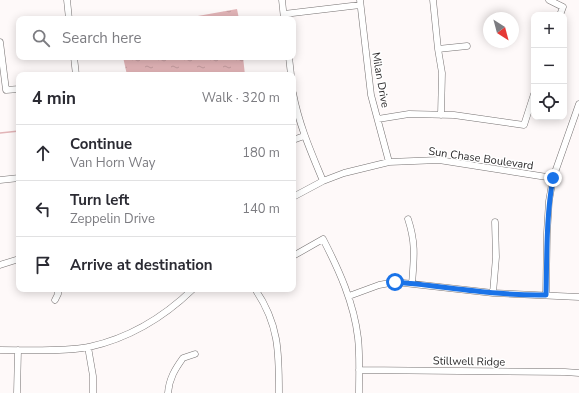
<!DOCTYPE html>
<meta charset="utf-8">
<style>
body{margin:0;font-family:"Nunito Sans",sans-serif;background:#f2f2f3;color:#2b2b33}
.controls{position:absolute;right:12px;top:12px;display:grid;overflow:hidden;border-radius:8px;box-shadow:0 2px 10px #0003}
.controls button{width:36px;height:36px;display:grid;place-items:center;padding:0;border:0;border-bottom:1px solid #e1e1e2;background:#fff;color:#2b2b33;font:20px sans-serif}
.compass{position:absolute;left:483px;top:12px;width:36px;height:36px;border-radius:50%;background:#fff;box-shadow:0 2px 10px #0003;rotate:144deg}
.stop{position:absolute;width:12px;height:12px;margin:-9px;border:3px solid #1a73e8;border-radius:50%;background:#fff}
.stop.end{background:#1a73e8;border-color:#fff;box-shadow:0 1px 4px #0008}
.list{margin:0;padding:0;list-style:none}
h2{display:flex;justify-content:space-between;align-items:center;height:52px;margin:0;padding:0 16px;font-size:17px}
h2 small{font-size:13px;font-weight:400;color:#7c7c81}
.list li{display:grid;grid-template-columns:26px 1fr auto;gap:12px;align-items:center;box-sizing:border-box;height:56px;padding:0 16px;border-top:1px solid #e1e1e2}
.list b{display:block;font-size:15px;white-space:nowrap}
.list p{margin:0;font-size:13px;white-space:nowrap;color:#7c7c81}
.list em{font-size:13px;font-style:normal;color:#7c7c81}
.icon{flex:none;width:22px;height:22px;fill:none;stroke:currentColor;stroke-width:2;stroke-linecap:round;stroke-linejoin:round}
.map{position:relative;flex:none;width:579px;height:393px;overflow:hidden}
.search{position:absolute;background:#fff;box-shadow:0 2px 10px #0003;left:16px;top:16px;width:280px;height:44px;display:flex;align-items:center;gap:10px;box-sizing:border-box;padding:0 14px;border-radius:8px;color:#7c7c81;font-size:15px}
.panel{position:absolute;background:#fff;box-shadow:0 2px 10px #0003;left:16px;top:72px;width:280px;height:220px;border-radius:8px}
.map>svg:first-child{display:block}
.water{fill:url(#water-ripples)}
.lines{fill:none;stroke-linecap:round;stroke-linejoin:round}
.stream{stroke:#e2b4b7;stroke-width:1.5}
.street-casing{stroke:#757171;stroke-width:7}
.street{stroke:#fff;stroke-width:6}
.route{stroke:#1a73e8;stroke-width:5}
.labels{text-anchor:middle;stroke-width:3;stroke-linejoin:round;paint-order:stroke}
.street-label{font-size:11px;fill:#2c2a2b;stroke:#fff}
</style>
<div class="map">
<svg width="579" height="393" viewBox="0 0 579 393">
<defs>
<pattern id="water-ripples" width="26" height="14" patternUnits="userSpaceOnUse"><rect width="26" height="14" fill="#e2b4b7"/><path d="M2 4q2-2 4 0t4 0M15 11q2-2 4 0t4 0" fill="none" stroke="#c29b9e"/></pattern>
</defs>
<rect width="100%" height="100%" fill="#fef9f9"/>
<path class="water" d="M237,9L239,19H180H181Z
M123,57H243L245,75H127Z"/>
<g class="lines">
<path class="stream" d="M0,133L19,131"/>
<g class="street-casing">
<path id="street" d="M67,0L69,19
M282,0L284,19
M360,0L371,95L389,162
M433,0L438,49L442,73L441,115
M549,0L563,7L560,15
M284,14L360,5
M0,42L6,90L19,89
M438,49L467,46
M74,57L76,75
M289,57L291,75
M293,93C299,125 311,152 323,181
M378,119L409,114L454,115L524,125L534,94
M293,140L304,136
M0,180L19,178
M293,197L323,181L344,173L389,162L439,160L553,178
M408,219C416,243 414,258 412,284
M293,256L323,239C339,270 354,303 358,338C360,356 359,375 359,393
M0,265L19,259
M255,289C279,324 279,352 279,393
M493,293L496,257L495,222
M546,295L547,233L549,201L553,178L579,104
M349,296L379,285L395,282L493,293L579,297
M55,300L58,294V289
M88,347L93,376V393
M0,350C29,350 60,352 89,347C130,338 164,317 193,289
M359,370L565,372L579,373
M17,393L18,350
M168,393C169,379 175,369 183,358L195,354"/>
</g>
<use href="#street" class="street"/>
</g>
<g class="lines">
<path class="route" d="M395,282C445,286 495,296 546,295C547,256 546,217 553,178"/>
</g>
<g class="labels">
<g class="street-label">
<text transform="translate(381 80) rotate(80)" y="4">Milan Drive</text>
<text transform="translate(481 158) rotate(8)" y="4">Sun Chase Boulevard</text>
<text transform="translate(469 361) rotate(1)" y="4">Stillwell Ridge</text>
</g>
</g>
</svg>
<div class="controls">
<button>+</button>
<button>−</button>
<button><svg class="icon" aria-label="locate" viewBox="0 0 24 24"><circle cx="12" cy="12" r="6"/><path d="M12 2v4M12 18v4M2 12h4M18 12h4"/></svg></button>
</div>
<svg class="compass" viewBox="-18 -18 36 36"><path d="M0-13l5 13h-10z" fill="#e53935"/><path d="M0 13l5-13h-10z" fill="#7c7c81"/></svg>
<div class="stop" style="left:395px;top:282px"></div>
<div class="stop end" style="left:553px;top:178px"></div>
<div class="search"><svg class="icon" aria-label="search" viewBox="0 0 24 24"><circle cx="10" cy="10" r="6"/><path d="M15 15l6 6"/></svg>Search here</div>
<section class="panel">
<h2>4 min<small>Walk · 320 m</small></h2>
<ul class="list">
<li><svg class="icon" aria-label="ahead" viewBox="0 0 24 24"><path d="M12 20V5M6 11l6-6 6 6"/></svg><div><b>Continue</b><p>Van Horn Way</p></div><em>180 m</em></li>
<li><svg class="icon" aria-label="left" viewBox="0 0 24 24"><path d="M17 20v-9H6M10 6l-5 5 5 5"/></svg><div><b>Turn left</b><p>Zeppelin Drive</p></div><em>140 m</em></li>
<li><svg class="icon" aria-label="arrive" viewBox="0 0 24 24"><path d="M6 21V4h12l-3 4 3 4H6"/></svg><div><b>Arrive at destination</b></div></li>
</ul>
</section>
</div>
